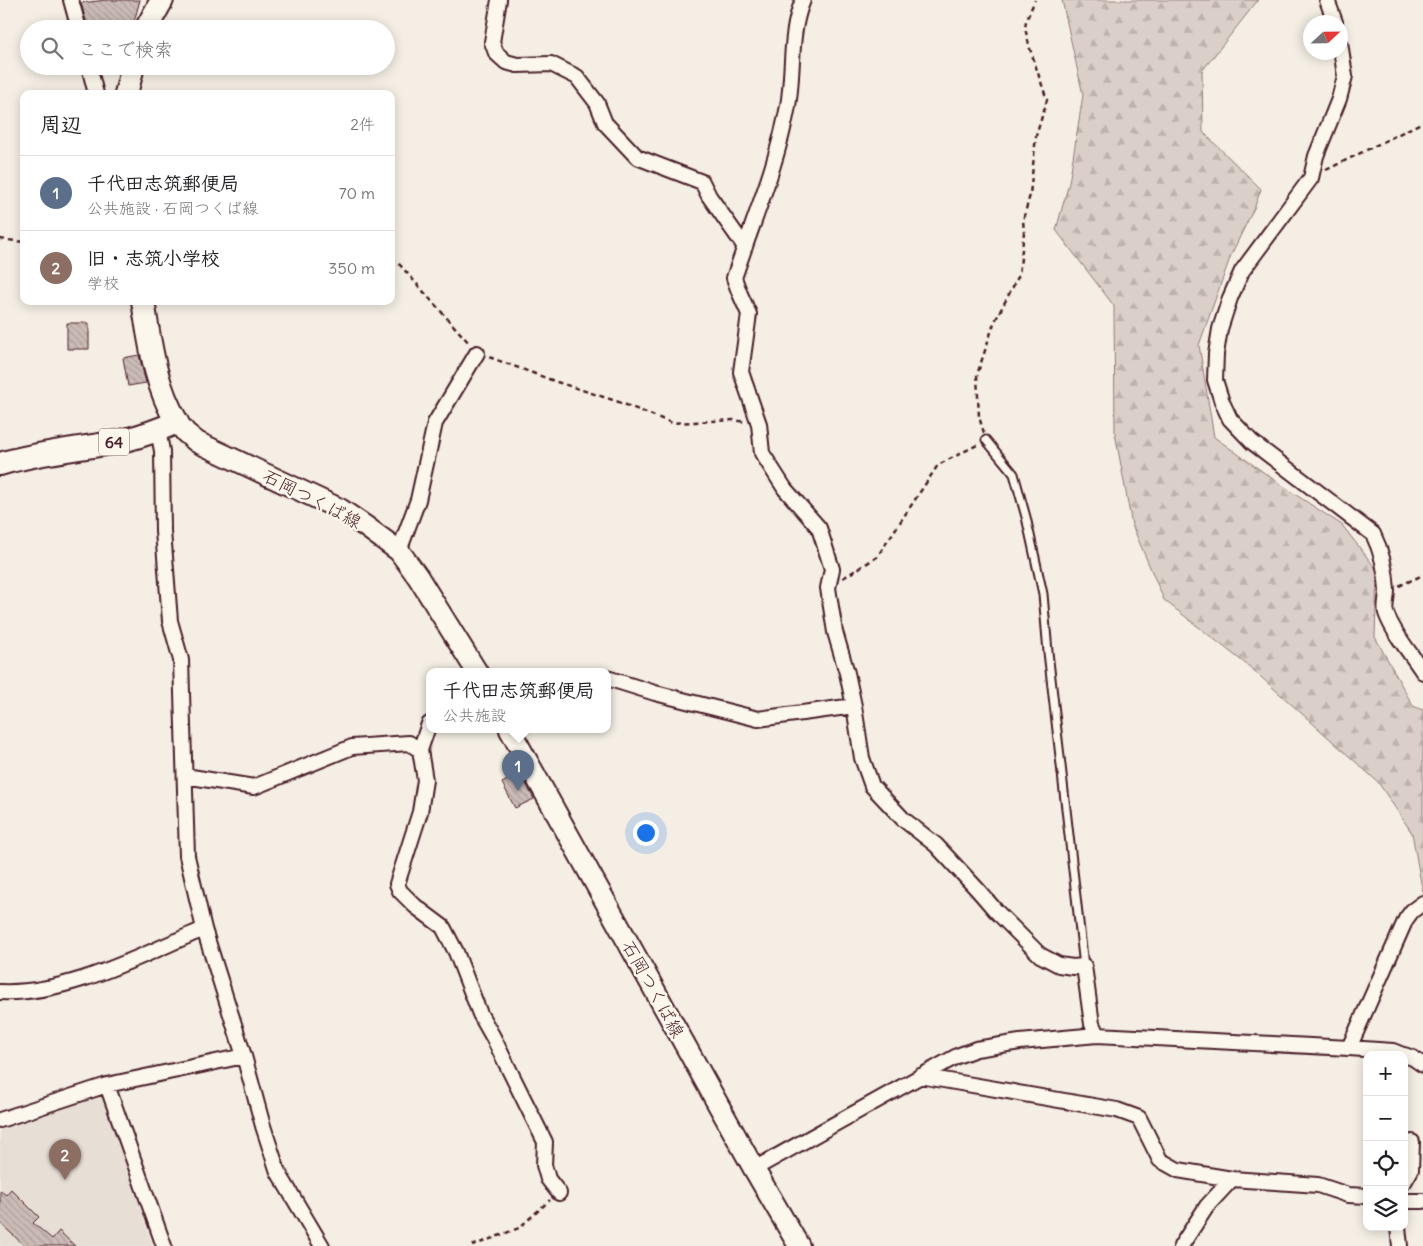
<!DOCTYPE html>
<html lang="ja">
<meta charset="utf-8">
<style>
body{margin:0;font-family:Delius,"Klee One",sans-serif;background:#f2f2f2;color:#202124}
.controls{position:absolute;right:15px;bottom:15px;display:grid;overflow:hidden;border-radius:10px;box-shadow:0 2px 12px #0003}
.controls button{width:45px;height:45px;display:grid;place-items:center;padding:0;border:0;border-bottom:1px solid #e0e0e0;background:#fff;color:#202124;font:25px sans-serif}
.compass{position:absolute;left:1303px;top:15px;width:45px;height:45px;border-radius:50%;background:#fff;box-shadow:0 2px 12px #0003;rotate:68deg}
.you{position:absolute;left:645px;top:832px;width:18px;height:18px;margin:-12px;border:4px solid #fff;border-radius:50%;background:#1a73e8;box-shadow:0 0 0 8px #1a73e833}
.badge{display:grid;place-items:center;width:32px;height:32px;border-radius:50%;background:#c8321e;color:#fff;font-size:16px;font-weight:700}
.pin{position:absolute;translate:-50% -41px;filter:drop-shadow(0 1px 2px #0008)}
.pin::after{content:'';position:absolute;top:26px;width:18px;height:15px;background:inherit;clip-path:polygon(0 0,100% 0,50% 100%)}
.popup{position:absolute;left:426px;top:668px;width:185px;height:65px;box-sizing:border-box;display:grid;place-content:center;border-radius:10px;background:#fff;filter:drop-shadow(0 1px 4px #0005);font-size:16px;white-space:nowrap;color:#757577}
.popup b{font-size:19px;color:#202124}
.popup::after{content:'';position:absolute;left:50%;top:100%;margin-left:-10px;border:10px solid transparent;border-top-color:#fff}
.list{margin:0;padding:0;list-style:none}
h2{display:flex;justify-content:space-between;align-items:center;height:65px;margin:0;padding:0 20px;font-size:21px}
h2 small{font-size:16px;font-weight:400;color:#757577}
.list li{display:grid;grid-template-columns:32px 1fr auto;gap:15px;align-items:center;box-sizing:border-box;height:75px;padding:0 20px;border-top:1px solid #e0e0e0}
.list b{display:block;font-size:19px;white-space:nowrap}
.list p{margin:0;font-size:16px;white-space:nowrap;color:#757577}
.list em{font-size:16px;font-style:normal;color:#757577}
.icon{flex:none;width:28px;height:28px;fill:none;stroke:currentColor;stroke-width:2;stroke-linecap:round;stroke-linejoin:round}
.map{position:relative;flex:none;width:1423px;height:1246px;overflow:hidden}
.search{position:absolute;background:#fff;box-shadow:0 2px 12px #0003;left:20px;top:20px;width:375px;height:55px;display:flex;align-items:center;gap:12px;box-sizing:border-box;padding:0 18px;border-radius:28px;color:#757577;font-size:19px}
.panel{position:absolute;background:#fff;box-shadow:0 2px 12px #0003;left:20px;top:90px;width:375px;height:215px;border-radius:10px}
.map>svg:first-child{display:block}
.built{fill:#e7dfd6}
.forest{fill:url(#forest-firs);stroke:#92787a}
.building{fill:url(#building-back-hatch);stroke:#4a1f2b}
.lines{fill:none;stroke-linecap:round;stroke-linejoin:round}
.service-casing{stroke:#4a1f2b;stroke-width:11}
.minor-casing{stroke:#4a1f2b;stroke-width:18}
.secondary-casing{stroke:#4a1f2b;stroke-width:24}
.primary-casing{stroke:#4a1f2b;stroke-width:26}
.path{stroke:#4a1f2b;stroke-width:2.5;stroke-dasharray:5 4;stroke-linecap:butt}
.service{stroke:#fbf7ec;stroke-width:7}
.minor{stroke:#fbf7ec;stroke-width:14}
.secondary{stroke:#fbf7ec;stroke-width:20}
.primary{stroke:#fbf7ec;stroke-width:22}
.labels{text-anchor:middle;stroke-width:5;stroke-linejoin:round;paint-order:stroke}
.shield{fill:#fbf7ec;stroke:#7f6065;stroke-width:1}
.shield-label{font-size:16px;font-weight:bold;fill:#4a1f2b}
.street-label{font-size:18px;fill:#4a1f2b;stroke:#fbf7ec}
</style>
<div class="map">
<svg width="1423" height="1246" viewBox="0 0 1423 1246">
<defs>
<pattern id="forest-firs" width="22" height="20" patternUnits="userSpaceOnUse" patternTransform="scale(1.25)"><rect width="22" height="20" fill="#dbd0c9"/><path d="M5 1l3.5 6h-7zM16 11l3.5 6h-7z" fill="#bdb2ad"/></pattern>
<pattern id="building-back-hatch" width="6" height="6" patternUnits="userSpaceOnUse" patternTransform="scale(1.25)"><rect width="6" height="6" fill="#cabbb6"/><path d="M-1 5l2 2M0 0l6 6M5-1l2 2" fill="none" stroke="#afa09d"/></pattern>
</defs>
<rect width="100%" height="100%" fill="#f4eee4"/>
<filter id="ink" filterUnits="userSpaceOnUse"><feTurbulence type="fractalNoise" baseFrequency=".02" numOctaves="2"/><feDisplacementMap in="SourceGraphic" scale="10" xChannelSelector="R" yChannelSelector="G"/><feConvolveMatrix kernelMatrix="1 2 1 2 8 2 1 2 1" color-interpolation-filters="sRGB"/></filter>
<g filter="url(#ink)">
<path class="built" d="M97,1094L103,1098L153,1246H0V1128Z"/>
<path class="forest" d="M1062,0H1258L1202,71L1203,132L1261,189L1255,206L1231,255L1199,345L1214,437L1287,489L1342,525L1377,570L1375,637L1413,706L1423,710V894L1412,833L1378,782L1251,668L1164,600L1132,525L1115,433L1114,306L1056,230L1069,183L1083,95Z"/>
<path class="building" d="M106,0H140L132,29L88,28L81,3Z
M67,323H89V349H67Z
M139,355L146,383L128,386L123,358Z
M520,773L534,799L515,808L502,783Z
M11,1189L39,1217L33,1223L52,1239L59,1231L75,1246H25L0,1223V1190L6,1195Z"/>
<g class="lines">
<g class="service-casing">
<path id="service" d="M986,440L1014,474L1026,517L1043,594L1048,652L1084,966"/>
</g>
<g class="minor-casing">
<path id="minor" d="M71,0L79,29
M499,0L492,42L496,53L506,62L517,65L551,64L577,77L597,103L605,123L637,157L702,182L709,196L745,247
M803,0C789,33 794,71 788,106C777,165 753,221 734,278L740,294L749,314L741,372L759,424L762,453L785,489L819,528L832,569L828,588L835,632L847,673L854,706L862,758L872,786L903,819L936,845L977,889L996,911L1040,955L1059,965L1073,967L1084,966L1092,1024L1097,1035
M1327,0L1335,22
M1340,42L1345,76L1339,99L1316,156L1311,178L1242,271L1230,298L1220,329L1216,354L1215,380L1222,402L1230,419L1252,442L1373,534C1382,552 1386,571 1387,590C1387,598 1384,607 1386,613C1394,635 1411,653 1423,672
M89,66L96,94
M158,430L162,451L163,531L170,621L181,660L187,856L204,929L244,1056L263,1126L278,1172L322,1246
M399,551L418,500L435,423L477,353
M607,678L655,693L758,719L854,706
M429,724L420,750L425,780L420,812L397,884L400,891L415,906L443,927L456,952L480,1014L493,1037L545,1142L544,1165L548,1179L559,1193
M185,776L254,787L352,747L409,743L420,750
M0,992C69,995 141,955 204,929
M1349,1048L1406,919L1412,911L1423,903
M1404,1055L1413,1058L1423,1065
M920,1076L1117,1110L1139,1118L1160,1160L1178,1170L1232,1179L1207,1206L1181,1246
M107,1085L164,1246
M0,1120L107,1085L244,1056
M754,1169L957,1056L976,1049L1020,1042L1097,1035L1349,1048L1393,1051L1403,1055
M1232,1179L1318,1185L1348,1195L1367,1196
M1404,1182L1411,1170L1412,1142
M1404,1201H1423
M1398,1227L1400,1246"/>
</g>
<g class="secondary-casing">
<path id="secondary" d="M177,422L186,433L197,442L340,509L365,526L399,551L418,577L477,672
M510,730L754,1169L799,1246"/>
</g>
<g class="primary-casing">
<path id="primary" d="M146,29L162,0
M126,94L133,66
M0,464C40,452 81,449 122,441C141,436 159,430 177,422C155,386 150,343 143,301"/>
</g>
<path class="path" d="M1326,170L1423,122
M0,239L24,242
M391,259L400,265L469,343
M489,357L557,382L616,401L672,423L734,420L745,422
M984,433L979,417L977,375L994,323L1019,275L1024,232L1023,220L1030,195L1036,136L1047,100L1030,49L1025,28L1026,21L1035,0
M843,578L877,557L938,465L979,444
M1399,586L1423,575
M472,1246L519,1228L550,1200"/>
<use href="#service" class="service"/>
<use href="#minor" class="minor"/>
<use href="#secondary" class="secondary"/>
<use href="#primary" class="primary"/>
</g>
</g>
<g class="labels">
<rect class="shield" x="99" y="428.5" width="30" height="27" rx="4"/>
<g class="shield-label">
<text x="114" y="448">64</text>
</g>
<g class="street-label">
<text transform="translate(312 499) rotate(27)" y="6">石岡つくば線</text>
<text transform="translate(653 989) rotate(61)" y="6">石岡つくば線</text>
</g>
</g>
</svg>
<div class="controls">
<button>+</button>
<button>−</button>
<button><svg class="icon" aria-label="locate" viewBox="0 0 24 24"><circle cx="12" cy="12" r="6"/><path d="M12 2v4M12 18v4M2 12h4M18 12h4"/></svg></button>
<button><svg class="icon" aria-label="layers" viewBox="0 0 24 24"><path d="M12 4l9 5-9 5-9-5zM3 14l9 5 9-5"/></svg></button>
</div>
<svg class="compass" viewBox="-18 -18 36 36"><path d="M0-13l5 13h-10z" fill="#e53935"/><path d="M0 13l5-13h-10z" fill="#757577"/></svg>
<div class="you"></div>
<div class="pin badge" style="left:518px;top:791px;background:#5c6f8a">1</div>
<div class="popup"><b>千代田志筑郵便局</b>公共施設</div>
<div class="pin badge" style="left:65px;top:1180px;background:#8d6e63">2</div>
<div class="search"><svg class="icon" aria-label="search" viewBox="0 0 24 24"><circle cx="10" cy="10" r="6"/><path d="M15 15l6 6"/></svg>ここで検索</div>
<section class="panel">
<h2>周辺<small>2件</small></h2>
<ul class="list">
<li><span class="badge" style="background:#5c6f8a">1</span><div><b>千代田志筑郵便局</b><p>公共施設 · 石岡つくば線</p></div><em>70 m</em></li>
<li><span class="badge" style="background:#8d6e63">2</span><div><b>旧・志筑小学校</b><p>学校</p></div><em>350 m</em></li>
</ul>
</section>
</div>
